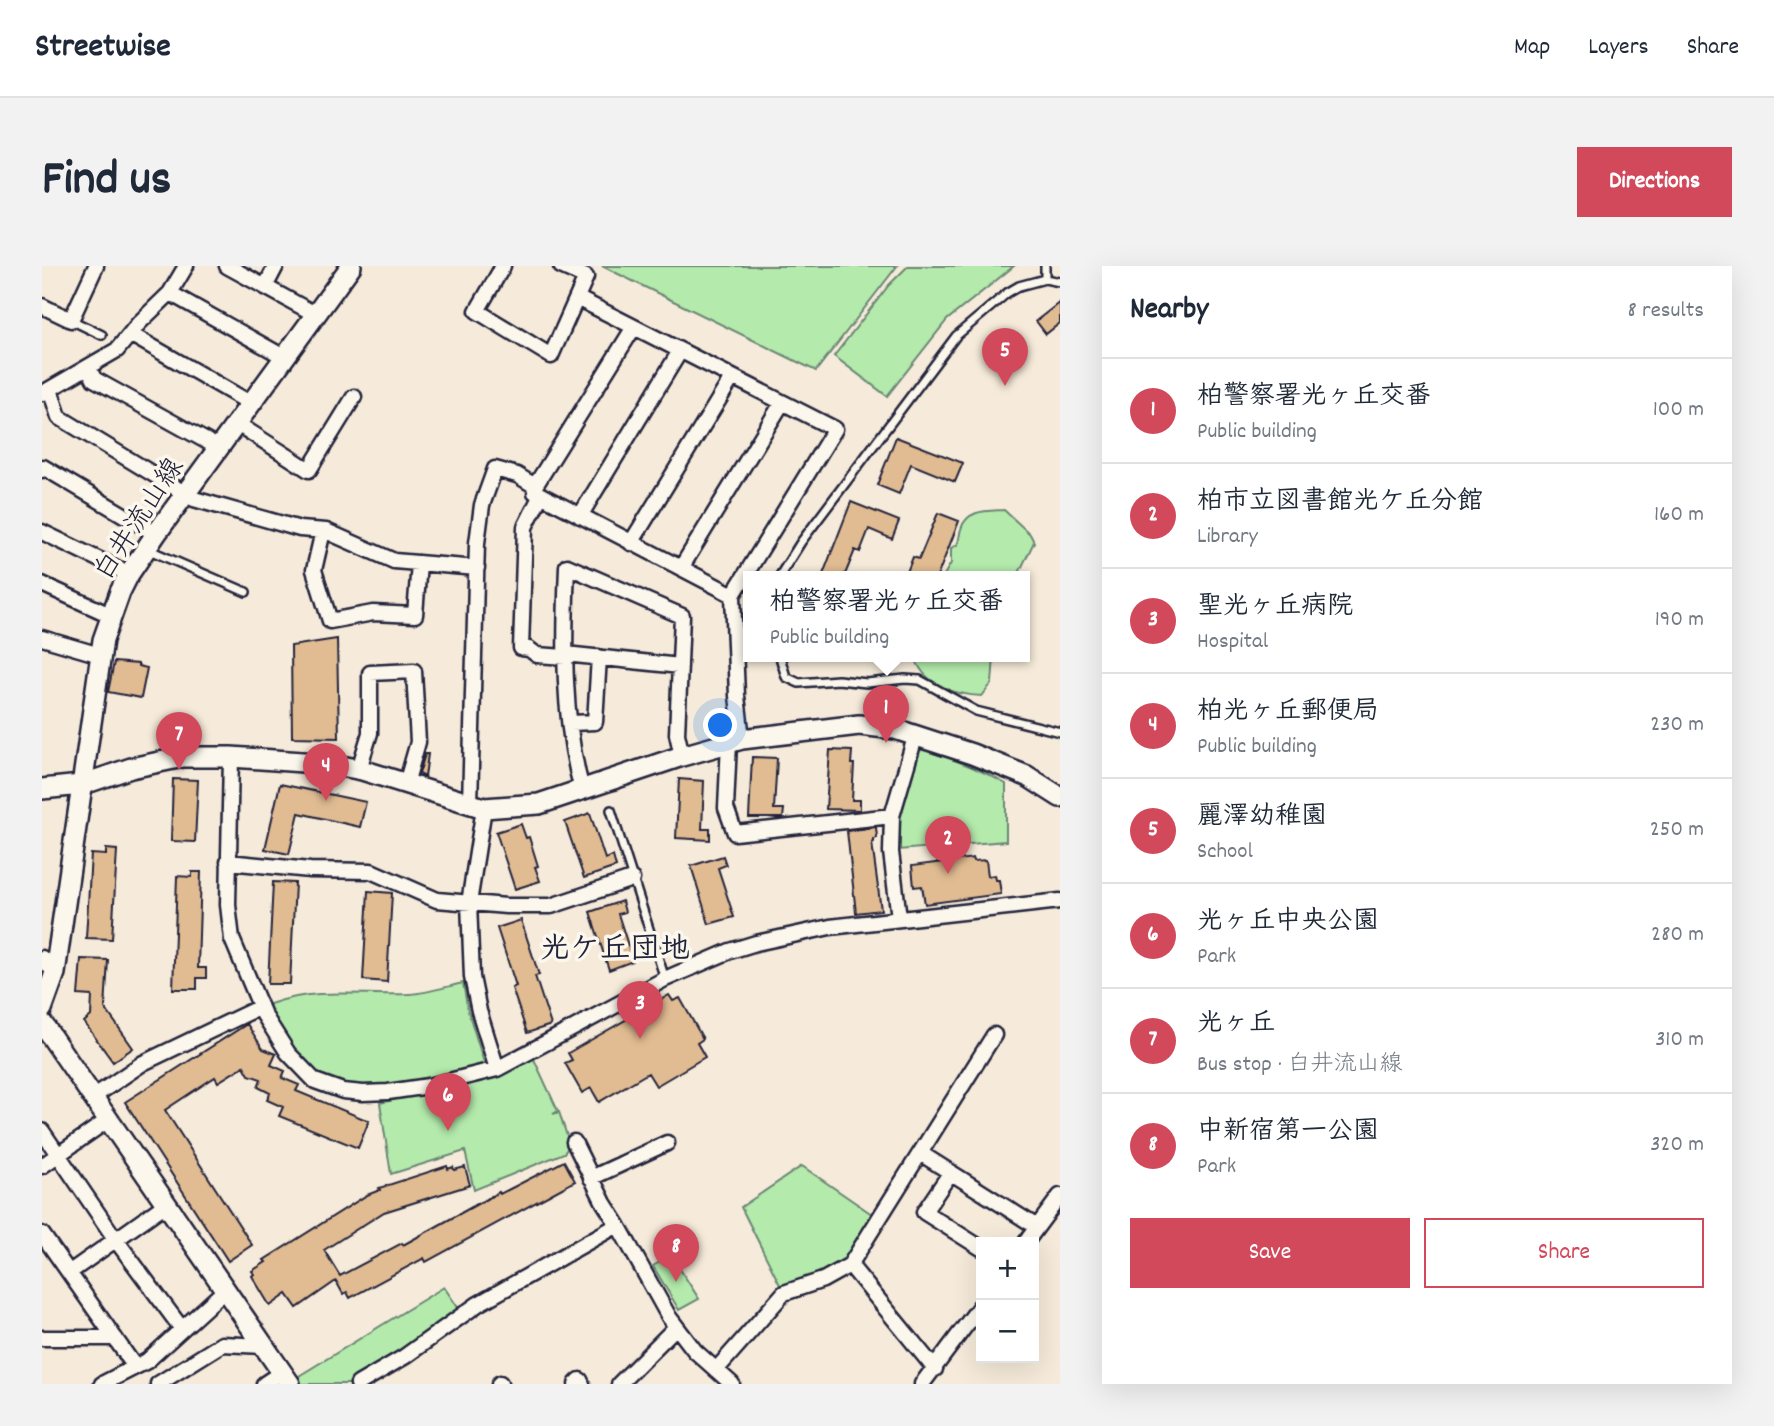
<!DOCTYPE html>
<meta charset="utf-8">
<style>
body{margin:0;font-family:Dekko,"Klee One",sans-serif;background:#f2f2f3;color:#1f2937}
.controls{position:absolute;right:21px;bottom:21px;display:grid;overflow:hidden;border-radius:0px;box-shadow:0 7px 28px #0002}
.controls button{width:63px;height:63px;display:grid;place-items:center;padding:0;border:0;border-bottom:2px solid #e0e1e3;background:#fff;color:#1f2937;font:35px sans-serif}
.you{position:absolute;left:679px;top:460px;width:24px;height:24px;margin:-18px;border:5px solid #fff;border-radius:50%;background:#1a73e8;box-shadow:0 0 0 10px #1a73e833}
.badge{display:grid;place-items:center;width:46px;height:46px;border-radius:50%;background:#d1495b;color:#fff;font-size:23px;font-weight:700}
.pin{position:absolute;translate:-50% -58px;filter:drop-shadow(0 2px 4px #0008)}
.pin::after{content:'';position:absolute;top:37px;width:24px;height:21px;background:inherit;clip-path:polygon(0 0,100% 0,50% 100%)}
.popup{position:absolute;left:701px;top:305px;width:287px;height:91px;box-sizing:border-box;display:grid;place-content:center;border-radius:0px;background:#fff;filter:drop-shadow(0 2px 5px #0005);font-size:23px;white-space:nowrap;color:#747a83}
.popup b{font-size:26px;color:#1f2937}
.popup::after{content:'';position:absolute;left:50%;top:100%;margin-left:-14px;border:14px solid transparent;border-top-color:#fff}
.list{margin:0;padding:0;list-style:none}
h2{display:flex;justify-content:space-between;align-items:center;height:91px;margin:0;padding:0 28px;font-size:30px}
h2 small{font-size:23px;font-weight:400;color:#747a83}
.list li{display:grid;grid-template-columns:46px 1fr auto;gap:21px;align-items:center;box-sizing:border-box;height:105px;padding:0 28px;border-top:2px solid #e0e1e3}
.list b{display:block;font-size:26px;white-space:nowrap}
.list p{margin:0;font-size:23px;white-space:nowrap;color:#747a83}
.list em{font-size:23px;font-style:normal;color:#747a83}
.actions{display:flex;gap:14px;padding:21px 28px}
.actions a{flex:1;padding:16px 0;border:2px solid #d1495b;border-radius:0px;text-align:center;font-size:24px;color:#d1495b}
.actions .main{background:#d1495b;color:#fff}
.map{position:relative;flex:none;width:1018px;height:1118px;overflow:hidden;border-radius:0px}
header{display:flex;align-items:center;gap:42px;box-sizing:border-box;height:98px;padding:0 35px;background:#fff;border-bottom:2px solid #e0e1e3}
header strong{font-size:33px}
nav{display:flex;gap:38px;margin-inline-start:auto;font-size:24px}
.intro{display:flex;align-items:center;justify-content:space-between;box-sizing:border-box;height:168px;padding:0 42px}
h1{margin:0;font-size:49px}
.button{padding:18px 32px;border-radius:0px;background:#d1495b;color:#fff;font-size:24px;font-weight:700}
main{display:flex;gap:42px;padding:0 42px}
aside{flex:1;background:#fff;border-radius:0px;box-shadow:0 7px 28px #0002}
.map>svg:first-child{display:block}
.green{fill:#b4eaac;stroke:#6b8674;stroke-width:2}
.building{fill:#e1bc92;stroke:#22223b;stroke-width:2}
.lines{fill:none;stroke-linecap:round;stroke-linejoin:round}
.lane-casing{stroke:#22223b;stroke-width:12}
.street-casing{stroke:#22223b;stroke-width:19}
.secondary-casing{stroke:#22223b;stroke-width:24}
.lane{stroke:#fbf7ec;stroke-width:7}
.street{stroke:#fbf7ec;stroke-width:14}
.secondary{stroke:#fbf7ec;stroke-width:19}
.labels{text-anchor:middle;stroke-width:7;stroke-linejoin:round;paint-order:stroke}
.street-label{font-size:28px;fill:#22223b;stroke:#fbf7ec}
.neighbourhood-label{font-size:30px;font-weight:bold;fill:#22223b;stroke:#fbf7ec}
</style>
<header>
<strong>Streetwise</strong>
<nav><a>Map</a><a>Layers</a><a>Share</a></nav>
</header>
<div class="intro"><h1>Find us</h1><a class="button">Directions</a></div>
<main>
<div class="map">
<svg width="1018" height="1118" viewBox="0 0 1018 1118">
<rect width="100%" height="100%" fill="#f6ebda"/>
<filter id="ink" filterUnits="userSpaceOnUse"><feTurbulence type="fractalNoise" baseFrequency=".0143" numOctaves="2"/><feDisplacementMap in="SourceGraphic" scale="14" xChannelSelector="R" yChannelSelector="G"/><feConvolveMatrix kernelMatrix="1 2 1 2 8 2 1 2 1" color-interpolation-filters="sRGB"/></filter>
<g filter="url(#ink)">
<path class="green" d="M560,0H855L774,105Z
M866,0H972L905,54L845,130L792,90L847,19Z
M962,244L988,268L992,276L975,311H901L909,297V282L915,279C918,273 917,269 919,263C925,243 946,245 962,244Z
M865,391H952L950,417L940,430C914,429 884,420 874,394Z
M874,482C905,490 936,502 964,518V575L856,584V559Z
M421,717L426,745L443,800C394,813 340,830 290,814C285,813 279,812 275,809C254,796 239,766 226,746L228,738C276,721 319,730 368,728C385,727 403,721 421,717Z
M491,791L516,845L511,848L517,846L528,879L522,887L432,924L423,885L349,908L338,837L402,822Z
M760,900L837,953L808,999L742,1027L699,941Z
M629,989L657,1033L637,1044L611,1000Z
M402,1021L419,1046L309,1118H256L252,1113Z"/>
<path class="building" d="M1018,36V57L1004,68L994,55Z
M854,171L921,197L913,216L869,198L857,228L835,219Z
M809,236L857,255L850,273L827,263L818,286L813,284L802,311H780Z
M896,247L917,255L895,311H863L871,291L877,293Z
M295,373L297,472L250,471L249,380Z
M72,396L96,398V400L105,402L99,432L66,426Z
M788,484L810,485L809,498H812L810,534H818V544L784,543Z
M383,488H386L383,511L377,508Z
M710,491L735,492L732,543H742L741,552H707Z
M131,513L156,514L153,576L129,575Z
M637,513L662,515L660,563H668V574L634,572Z
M238,518L324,536L318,561L257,547L247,588L223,583Z
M548,547L563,593L571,590L574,601L542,612L523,556Z
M479,558L484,572L487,571L496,600L493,601L498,615L473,623L454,566Z
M834,561L835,572L832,573V576L830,577L839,644L814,647L805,565Z
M64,583L75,584L70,673L44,672L49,588L64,589Z
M681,590L684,599L676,602L692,651L667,658L649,600Z
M931,592L932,595L944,594L946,610L953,609L954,614H957L959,628L883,638L880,620L872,621L870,600Z
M150,606H159L156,702H164V712H155V723H131L135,610L150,611Z
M231,616L253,617L248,718H226Z
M326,625L350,627L345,716L321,714Z
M580,635L583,646L576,648L591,695L567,704L548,646Z
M479,654L497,709L493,710L509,759L485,767L470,722L474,720L455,662Z
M39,693L66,694L63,742L91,782L71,796L42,756L49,750L50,730L36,729Z
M627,729L631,735L638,732L661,773L655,777L663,791L614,820L606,807L557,836L549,822L540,827L523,797L530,794L526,787Z
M205,758L221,783L234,788L229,799L243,805L240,812L257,819L254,825L327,855L316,882L237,850L241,841L225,834L228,827L216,821L219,813L207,809L202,800L176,816L173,811L123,844L210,979L186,995L83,836Z
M522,895L533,915L384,996L382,992L308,1032L305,1026L301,1028L294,1015L255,1042L245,1028L228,1040L210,1010L212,1008L210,1005L224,996L222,994L325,929L338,924L337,922L405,900L406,903L411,901L412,904L423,901L428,919L342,946L282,984L298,1010L360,977L361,979L457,926L458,928Z"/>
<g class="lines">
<g class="lane-casing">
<path id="lane" d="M1003,0V13
M29,54L60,69
M105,283L204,326
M737,311L759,276L914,70L965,27L977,20L1003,13L1018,16
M738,391L744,411L757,417L796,414L825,417L863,413L878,414L934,445L1018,466
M569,544L623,713"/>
</g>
<g class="street-casing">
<path id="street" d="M185,0L273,48
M461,0L435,45L509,90L544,11L519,0
M223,21L234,0
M128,27L242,91
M535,32L793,163L691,329L695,430L700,473
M0,40L29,54L54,0
M592,61L493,220V226L691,329
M88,68L208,137
M47,102L52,113L177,182
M8,123L17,151L152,233L258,263L284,265L352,295L435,302
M1,127L75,84L97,57L128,27L144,0
M194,157L267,204L312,131
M0,204L1,201L114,268
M499,229L483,261L479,382L487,383L495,389L523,391
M538,250L638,85
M281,265L272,304L288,355L331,347L373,349L377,297
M0,266L87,308
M589,277L690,112
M639,302L740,137
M0,318L68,349
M0,372L58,389
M523,388L638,400
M529,457L553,456L557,391
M687,476L684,542L693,567L850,550
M189,491L186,639L190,673L222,749L246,787L273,815L301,825L321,827L346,826L387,820L455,803L623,713L688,685L714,677L788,661L1018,635
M317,503L328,467V407L372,405L376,476L364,518
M540,524C520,452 522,375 525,300L640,350L635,468L640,490
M428,538L435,277L440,239L453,203L475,209L493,220
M442,542L427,637L430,711L437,745L455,803
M186,596L268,604L329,605L395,634L464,640H509L590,613
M857,652L849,586L850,550L874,468
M0,692L13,707
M51,831L101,797L218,741
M0,865L74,974L140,1063
M532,876L562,937L576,959
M878,887L995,961
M0,900L66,854
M909,906L882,946L939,982
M549,912L625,877
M0,968L93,1101
M984,976L1018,930
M808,999L893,1103
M28,1006L124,938
M0,1072H73
M674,1104L742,1027L781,1014L808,999L952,769
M60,1118L105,1095L183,1024
M116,1118L180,1078L222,1080
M222,1118L240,1106
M316,1118L362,1091L436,1038L576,959L627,1051L653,1085L690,1118
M457,1118L458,1117
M534,1118L538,1114L540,1118
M577,1118L634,1061
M880,1118L939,1039"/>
</g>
<g class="secondary-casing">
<path id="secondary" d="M0,523L39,519L89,502L141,491H189L289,498L320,504L442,542L497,538L640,490L700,473L817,459L853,463L930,488L985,510L1018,531
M0,743L13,707L61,374L78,326L87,308L114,268L309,0
M0,757L248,1118"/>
</g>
<use href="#lane" class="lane"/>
<use href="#street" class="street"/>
<use href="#secondary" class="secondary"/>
</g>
</g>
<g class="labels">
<g class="street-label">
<text transform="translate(95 252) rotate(-57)" y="10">白井流山線</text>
</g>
<g class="neighbourhood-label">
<text x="573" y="691">光ケ丘団地</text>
</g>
</g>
</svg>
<div class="controls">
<button>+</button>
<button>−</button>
</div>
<div class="you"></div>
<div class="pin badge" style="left:844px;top:477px">1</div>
<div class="popup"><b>柏警察署光ヶ丘交番</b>Public building</div>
<div class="pin badge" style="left:906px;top:608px">2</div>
<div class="pin badge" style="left:598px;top:773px">3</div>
<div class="pin badge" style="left:284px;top:535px">4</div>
<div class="pin badge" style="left:963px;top:120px">5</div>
<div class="pin badge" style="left:406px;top:865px">6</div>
<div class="pin badge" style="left:137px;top:504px">7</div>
<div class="pin badge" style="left:634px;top:1016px">8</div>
</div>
<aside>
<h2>Nearby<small>8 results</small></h2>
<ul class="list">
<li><span class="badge">1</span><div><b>柏警察署光ヶ丘交番</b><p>Public building</p></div><em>100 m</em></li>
<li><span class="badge">2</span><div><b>柏市立図書館光ケ丘分館</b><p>Library</p></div><em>160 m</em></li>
<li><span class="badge">3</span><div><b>聖光ヶ丘病院</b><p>Hospital</p></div><em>190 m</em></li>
<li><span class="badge">4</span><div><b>柏光ヶ丘郵便局</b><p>Public building</p></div><em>230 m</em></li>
<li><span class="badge">5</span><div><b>麗澤幼稚園</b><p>School</p></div><em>250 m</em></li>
<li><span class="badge">6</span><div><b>光ヶ丘中央公園</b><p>Park</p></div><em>280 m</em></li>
<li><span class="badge">7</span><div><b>光ヶ丘</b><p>Bus stop · 白井流山線</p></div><em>310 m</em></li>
<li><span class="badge">8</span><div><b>中新宿第一公園</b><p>Park</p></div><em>320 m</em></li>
</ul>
<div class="actions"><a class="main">Save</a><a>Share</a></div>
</aside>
</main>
